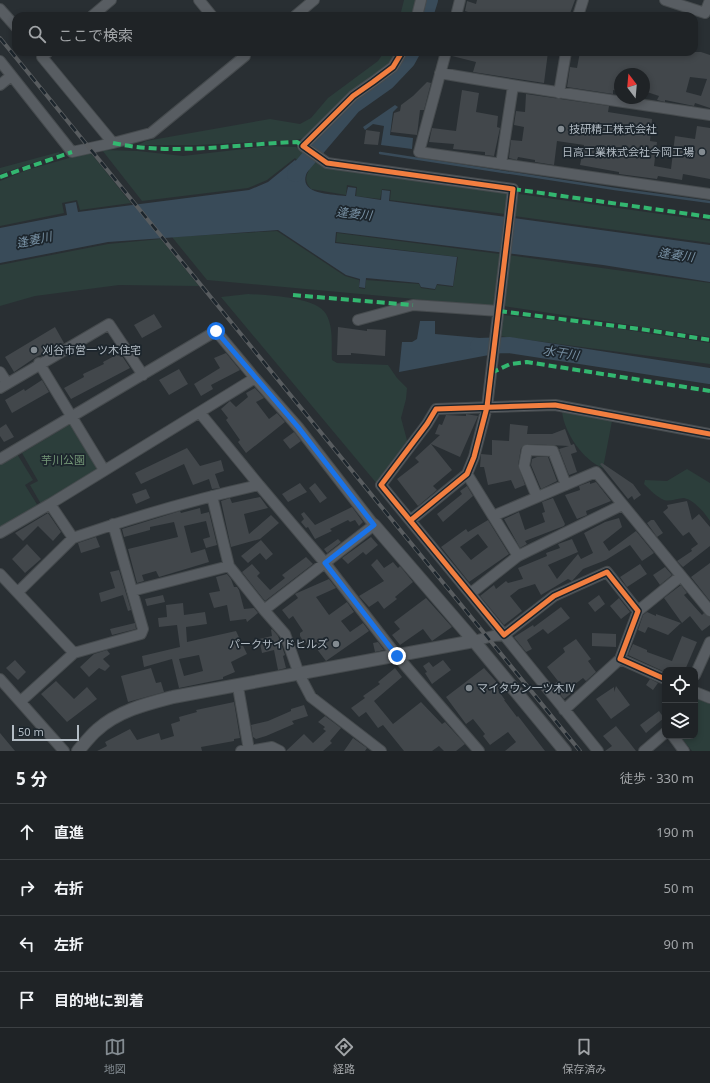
<!DOCTYPE html>
<html lang="ja">
<meta charset="utf-8">
<style>
body{margin:0;font-family:"Noto Sans","Noto Sans JP",sans-serif;background:#2c2f32;color:#f1f3f6}
.controls{position:absolute;right:12px;bottom:12px;display:grid;overflow:hidden;border-radius:8px;box-shadow:0 2px 6px #0003}
.controls button{width:36px;height:36px;display:grid;place-items:center;padding:0;border:0;border-bottom:1px solid #3c4043;background:#1f2326;color:#f1f3f6;font:20px sans-serif}
.compass{position:absolute;left:614px;top:68px;width:36px;height:36px;border-radius:50%;background:#1f2326;box-shadow:0 2px 6px #0003;rotate:344deg}
.scale{position:absolute;left:12px;bottom:10px;width:67px;box-sizing:border-box;padding-left:4px;border:2px solid #b3bcc4;border-top:0;font-size:11px;line-height:14px;white-space:nowrap;color:#b3bcc4;-webkit-text-stroke:3px #1d262d;paint-order:stroke}
.stop{position:absolute;width:12px;height:12px;margin:-9px;border:3px solid #1a73e8;border-radius:50%;background:#fff}
.stop.end{background:#1a73e8;border-color:#fff;box-shadow:0 1px 4px #0008}
.list{margin:0;padding:0;list-style:none}
h2{display:flex;justify-content:space-between;align-items:center;height:52px;margin:0;padding:0 16px;font-size:17px}
h2 small{font-size:13px;font-weight:400;color:#a1a4a7}
.list li{display:grid;grid-template-columns:26px 1fr auto;gap:12px;align-items:center;box-sizing:border-box;height:56px;padding:0 16px;border-top:1px solid #3c4043}
.list b{display:block;font-size:15px;white-space:nowrap}
.list em{font-size:13px;font-style:normal;color:#a1a4a7}
.icon{flex:none;width:22px;height:22px;fill:none;stroke:currentColor;stroke-width:2;stroke-linecap:round;stroke-linejoin:round}
.map{position:relative;flex:none;width:710px;height:751px;overflow:hidden}
.search{position:absolute;background:#1f2326;box-shadow:0 2px 6px #0003;left:12px;right:12px;top:12px;height:44px;display:flex;align-items:center;gap:10px;box-sizing:border-box;padding:0 14px;border-radius:12px;color:#a1a4a7;font-size:15px}
.sheet{height:276px;background:#1f2326}
nav{display:flex;justify-content:space-around;align-items:center;box-sizing:border-box;height:56px;border-top:1px solid #3c4043;background:#1f2326;font-size:11px;color:#a1a4a7}
nav a{display:grid;justify-items:center;gap:2px}
nav .on{color:#838b91}
.map>svg:first-child{display:block}
.green{fill:#2c3e3b}
.water{fill:#394b59}
.lines{fill:none;stroke-linecap:round;stroke-linejoin:round}
.stream{stroke:#394b59;stroke-width:2.5}
.river{stroke:#394b59;stroke-width:16}
.building{fill:#42474b;fill-rule:evenodd}
.minor-casing{stroke:#464b4e;stroke-width:12}
.tertiary-casing{stroke:#464b4e;stroke-width:14}
.minor{stroke:#585d62;stroke-width:10}
.tertiary{stroke:#585d62;stroke-width:12}
.rail-casing{stroke:#585c5f;stroke-width:4}
.rail{stroke:#1d262d;stroke-width:2.5;stroke-dasharray:8;stroke-linecap:butt}
.quiet{stroke:#33b770;stroke-width:4;stroke-dasharray:8 4;stroke-linecap:butt}
.cycleway-casing{stroke:#1d262d;stroke-width:8}
.cycleway{stroke:#f27e40;stroke-width:5}
.route{stroke:#1a73e8;stroke-width:5}
.poi-dot{fill:#838b91;stroke:#1d262d;stroke-width:1.5}
.labels{text-anchor:middle;stroke-width:3.5;stroke-linejoin:round;paint-order:stroke}
.poi-label{font-size:11px;fill:#b3bcc4;stroke:#1d262d;text-anchor:start}
.park-label{font-size:11px;fill:#749777;stroke:#1d262d}
.water-label{font-size:12px;font-style:italic;fill:#7891a4;stroke:#1d262d}
</style>
<div class="map">
<svg width="710" height="751" viewBox="0 0 710 751">
<rect width="100%" height="100%" fill="#292f33"/>
<path class="green" d="M404,0H418L414,16H400Z
M384,52H400L391,65L308,137L296,140L198,145H138L146,141L270,119L300,124L311,118L328,98L378,61Z
M268,146L296,147L303,153L297,160L295,158L267,180L248,188L142,201L102,150L138,151L183,156Z
M59,152L60,154L0,174V168Z
M90,152L131,203L80,210L77,200L62,203L64,213L0,226V181L27,170Z
M313,161L327,166L505,191L508,198L505,214L390,200L391,190L382,189L380,199L356,196L357,187L347,185L346,195L311,189C305,182 305,178 309,170L306,168Z
M519,194L710,221V243L514,216L516,199Z
M277,231L345,276L359,280V288L365,289L366,280L419,284L421,288L435,290L437,285L453,287L458,257L336,242L337,233L500,254L496,300L492,306L207,280L172,237Z
M161,239L199,286L119,285L35,296L0,306V265L108,244Z
M508,255L710,283V337L503,306Z
M248,294C266,295 317,297 326,314C334,328 331,345 332,360L337,363L388,365L397,378L407,388L406,399L401,418L408,444L378,485L221,297Z
M503,315L595,325L710,343V364L499,336L500,317Z
M562,411L612,421L603,468C583,460 564,433 562,411Z
M74,422L102,467L41,504L30,485L38,481L22,453Z
M17,454L33,480L25,485L38,506L0,528V464Z
M687,469L710,483V521C705,513 694,500 684,498C678,498 670,502 664,500C657,497 650,490 644,484L645,480L667,481Z
M695,698L710,704V751H692L680,736H695Z"/>
<path class="water" d="M395,105L398,107L393,112L390,135L413,138L412,149L381,145L384,126L373,124L365,130L363,127Z
M305,154L312,160L305,168L308,170C295,195 331,194 346,196L348,187L356,188L355,196L381,200L382,190L390,191L389,201L710,245V282L603,265L336,232L335,243L457,257L453,286L437,284L435,289L421,287L419,283L366,278L365,288L359,287L360,279L346,275L278,230L108,242L0,263V228L67,215L65,204L76,202L78,212L249,190L268,182L295,160L298,163Z
M420,321H435V334L491,339L489,355L399,372L402,342H412L417,339Z"/>
<g class="lines">
<path class="stream" d="M380,153L615,189L710,202"/>
<path class="river" d="M425,16L430,0
M295,174L353,106L387,82L407,61L412,52
M478,346L509,345L710,376"/>
</g>
<path class="building" d="M477,0H575L569,16H473L474,14L465,11L467,1L476,4Z
M452,52H548L544,83L473,72L476,62L452,56Z
M580,52L596,54L597,52H701L710,55V108L695,103L694,106L665,100V102L657,100L659,96L644,91V74H620V92L613,90V94L567,87L570,67L577,68ZM690,77L707,79L701,96L686,92Z
M427,82L431,83L424,110H420L417,135L391,132L394,113L400,111L401,105L413,96Z
M462,90L479,93L476,112L498,116L497,127L500,128L494,156L485,155V152L453,149L454,144L429,142L432,128L456,131Z
M526,94L609,106L608,112L652,119L650,141L657,142L654,166L671,169L675,136L695,139L697,126L710,128V179L683,174L682,180L658,176L657,179L619,174V172L580,165L584,145L557,141L554,165L535,162V160L518,157L517,160L509,158L511,140L522,141L524,127L514,125L516,111L525,112Z
M366,130L380,132L378,145L364,144Z
M154,314L162,327L142,338L134,325Z
M55,327L64,343L36,357L14,372L5,357Z
M338,327L367,331V329L386,330L385,356L351,353V355H337Z
M120,353L130,368L71,399L64,388L84,377L83,374L104,364L103,362Z
M226,353L240,370L211,385L213,389L201,396L194,384L220,368L214,358Z
M179,369L188,384L169,395L159,380Z
M42,380L49,392L12,413L5,400L24,389L25,391Z
M255,388L264,398L256,402L269,419L277,413L285,422L246,453L238,442L240,440L226,420L228,418L221,409L230,401L236,407L248,397L246,393Z
M466,414L478,416L460,457L431,444L452,470L433,486L437,490L418,506L397,479L419,462L415,458L440,435L435,434L439,424L442,425L446,415L466,416Z
M6,424L14,437L4,442L0,436V428Z
M510,424L528,426L527,434H552L565,429L571,445L574,444L577,452L571,454L577,472L569,475L559,449L569,446L527,444L521,448L518,465L525,485L515,489L511,480L488,485L484,467H480L481,454L492,455V440L509,441Z
M294,432L301,441L290,449L283,440Z
M187,448L200,466L221,460L224,471L215,474L220,488L212,489L209,479L193,485L184,464L141,484L135,473Z
M537,457H548L557,481L541,489L531,465L532,459Z
M602,463L633,484L641,495L634,500L632,496L628,499L600,464Z
M590,482V484L596,482L611,501L586,511L587,515L577,519L565,495L580,490L579,486Z
M300,483L307,492L288,502L282,494Z
M315,483L327,498L320,503L309,488Z
M467,486L473,496L443,522L437,514L462,494L460,491Z
M146,489L150,498L136,504L132,494Z
M260,497L268,508L244,514L249,534L271,515L279,523L260,539L231,547L221,501L230,498L232,503Z
M553,498L565,524L564,526L525,541L527,544L520,548L504,519L519,512L525,530L545,522L542,513L545,512L542,502Z
M687,501L692,520L699,514L710,527V546L683,567L677,561L692,551L691,549L698,544L689,532L683,536L663,512L668,508L667,505Z
M352,507L363,522L359,526L355,520L350,522L348,520L330,529L332,531L315,539L308,527L306,528L301,522L304,519L301,514L304,512L315,525Z
M200,508L201,514L209,512L217,545L206,548L203,539L210,537L206,521L184,526L191,553L205,549L209,562L159,577L156,571L142,575L144,581L137,583L128,549L178,537L174,522L150,527V530L124,537L122,529L180,511L181,513Z
M48,513L61,532L53,541L38,526L23,541L15,533Z
M619,518L622,527L603,542L609,551L636,531L654,553L642,561L630,545L606,560L583,569L572,581L568,579L541,595L535,584L519,589L510,596L522,611L504,625L480,596L494,585L496,589L506,581L508,583L523,579L518,568L547,556L546,553L560,548L558,544L572,539L578,552L548,565L557,579L578,554L581,559L593,553L584,533L605,522Z
M488,520L509,554L469,582L441,547L466,529L468,532ZM478,534L488,547L471,560L460,547Z
M651,520H654L663,533L657,537L647,523Z
M96,537L100,547L81,553L78,543Z
M371,537L378,545L366,555L363,552L348,564L342,558Z
M338,539L341,542L327,553L324,549Z
M261,540L273,554L266,560L260,553L248,563L241,556Z
M27,544L41,559L25,573L12,559Z
M306,557L313,564L265,601L242,572L252,564L260,573L257,576L270,590L285,578L282,575Z
M377,559L384,568L393,562L398,568L400,566L413,582L395,597L397,599L384,609L378,601L369,607L359,596L384,581L371,565Z
M710,563V601L691,577Z
M640,564L647,574L627,587L620,577Z
M665,567L672,575L660,585L653,575Z
M119,570L131,610L128,611L123,595L101,602L99,593L115,588L110,572Z
M227,574L231,579L234,587H237L239,590L244,609L254,608L258,613L247,622L246,619L230,621L227,605L214,608L209,593L220,591L216,577Z
M329,579L336,588L316,597L329,615L347,602L354,612L341,621L350,632L363,623L369,631L326,661L310,640L305,644L300,636V633L303,631L293,616L289,619L282,610L298,598L295,594L297,593Z
M681,585L687,593L684,595L702,615L704,613L710,617V625L702,631L690,616L682,623L664,598Z
M163,595L165,602L147,606L145,599Z
M599,595L605,604L595,612L588,603Z
M426,598L452,627L432,641L423,629L400,645L392,635L400,629L394,622Z
M619,598L630,612L621,619L610,606Z
M183,603L184,615L205,612L207,624L186,627L187,642L236,631L247,654L231,662L235,672L223,677V679L179,688L172,659L144,667L142,656L180,647L177,625L159,627L158,618L167,617L166,605ZM199,655L203,671L184,676L179,659Z
M561,607L570,618L548,634L543,629L527,640L532,649L526,652L514,637L533,625L534,627Z
M647,612L656,616V614L681,623L668,635L648,627L645,633L638,630L643,615Z
M135,623L136,629L112,635L110,629Z
M272,629L278,636L285,655L283,656L286,668L278,670L274,650L262,653L259,639L272,636L271,630Z
M592,633L616,634V647L592,646Z
M682,636L697,642L685,670H665V672L628,655L633,644L647,650V652L672,661Z
M576,639L591,659L588,661L596,672L586,681L583,678L570,688L573,692L564,699L553,685L558,681L547,667L565,652L563,648Z
M378,642L384,650L375,652L373,643Z
M107,650L110,654L103,659L110,666L105,671L99,668L89,677L80,667L94,654Z
M15,660L26,672L18,680L6,668Z
M443,660L451,670L432,684L425,673L427,672L423,666L429,662L433,667Z
M151,668L156,683L161,682L164,692L128,702L121,676Z
M395,668L402,677L374,701L393,724L421,702L442,724L445,722L465,744L456,751H444L439,746L432,751H404L383,725L378,728L366,712L359,717L351,708L365,698L363,696L380,684L378,682Z
M484,668L502,688L498,690L505,700H504L517,717L518,716L545,751H505L516,742L508,732L490,745L483,736L485,734L473,719L466,724L446,697Z
M650,679L658,683L653,690L646,685Z
M56,681L74,699L87,687L97,699L67,722L41,694Z
M616,686L630,705L611,719L596,699L614,687V692Z
M234,702L240,738L234,739V741L201,747L202,751H97L107,746L105,742L130,729L137,740L159,733L161,740L174,736L171,724L180,721L179,717L197,712L196,710Z
M304,705L308,716L292,721L294,724L266,736L256,739L253,737L251,725L268,721L291,711V709Z
M659,711L664,718L646,733L640,725Z
M325,716L341,728L330,741L332,743L323,751H286L304,734L313,743L326,731L323,729L325,727L318,722Z
M616,726L629,742L636,751H605L612,746L603,736Z
M0,733L15,751H0Z
M353,738L367,748L365,751H344Z"/>
<g class="lines">
<g class="minor-casing">
<path id="minor" d="M199,0L212,16
M665,0L705,13L710,0
M0,9L16,27
M92,16L111,0
M295,16L314,0
M417,16L421,0
M456,16L460,0
M578,16L583,0
M48,52L42,57L113,143L151,133L245,56L241,52
M402,52L393,67L373,82L353,96L303,146L327,163L513,189L487,407L474,457L467,474L411,520
M446,52L419,152L710,194
M0,61L72,152L113,143
M440,73C530,89 620,101 710,115
M0,85L11,76
M559,93L566,52
M501,164L513,86
M358,320L413,305L499,311
M39,363L104,470
M0,372L7,383
M0,388L109,324L143,375
M200,413L259,485
M0,459L216,331L255,378L50,504
M467,474L493,516L596,472L710,611
M212,496L229,566L264,610L374,525L298,427L255,378
M537,497L524,466L527,450L553,451L566,485
M0,533L50,504L73,538C134,517 196,499 259,485L325,563L397,656L479,751
M518,556L622,505
M0,574L74,653
M132,591L229,566
M18,592L73,538
M471,593L518,556L493,516
M264,610L285,634L299,674L311,697L381,751
M638,611L681,576
M474,641L493,636L504,635L598,751
M695,675L710,642
M0,679L64,751
M665,679L620,659L638,611L607,572L554,596L504,635L381,485L427,424L436,409L555,405L710,434
M238,687L249,750L241,751
M695,692L710,698
M21,701L74,653L141,634L143,629L113,524
M564,710L620,659
M673,736L684,751
M249,751L272,747L280,751
M644,751L665,733"/>
</g>
<g class="tertiary-casing">
<path id="tertiary" d="M374,525L474,641
M78,751C84,744 90,736 97,730C118,711 146,704 173,697L474,641L565,751"/>
</g>
<use href="#minor" class="minor"/>
<use href="#tertiary" class="tertiary"/>
<g class="rail-casing">
<path id="rail" d="M0,38L580,751"/>
</g>
<use href="#rail" class="rail"/>
<path class="quiet" d="M113,143C173,156 236,144 297,142L303,146
M0,177L72,152
M513,189L710,217
M293,295L413,305
M499,311L647,330L710,340
M491,373L510,364L527,362L710,391"/>
<g class="cycleway-casing">
<path id="cycleway" d="M402,52L393,67L373,82L353,96L303,146L327,163L513,189L487,407L474,457L467,474L411,520
M665,679L620,659L638,611L607,572L554,596L504,635L381,485L427,424L436,409L555,405L710,434"/>
</g>
<use href="#cycleway" class="cycleway"/>
</g>
<g class="lines">
<path class="route" d="M216,331L298,427L374,525L325,563L397,656"/>
</g>
<g class="poi-dot">
<circle cx="561" cy="129" r="4"/>
<circle cx="702" cy="152" r="4"/>
<circle cx="34" cy="350" r="4"/>
<circle cx="336" cy="644" r="4"/>
<circle cx="469" cy="688" r="4"/>
</g>
<g class="labels">
<g class="poi-label">
<text x="569" y="133">技研精工株式会社</text>
<text x="694" y="156" text-anchor="end">日高工業株式会社今岡工場</text>
<text x="42" y="354">刈谷市営一ツ木住宅</text>
<text x="328" y="648" text-anchor="end">パークサイドヒルズ</text>
<text x="477" y="692">マイタウン一ツ木Ⅳ</text>
</g>
<g class="park-label">
<text x="63" y="464">芋川公園</text>
</g>
<g class="water-label">
<text transform="translate(354 214) rotate(6)" y="4">逢妻川</text>
<text transform="translate(34 240) rotate(-12)" y="4">逢妻川</text>
<text transform="translate(676 255) rotate(8)" y="4">逢妻川</text>
<text transform="translate(561 353) rotate(9)" y="4">水干川</text>
</g>
</g>
</svg>
<div class="controls">
<button><svg class="icon" aria-label="locate" viewBox="0 0 24 24"><circle cx="12" cy="12" r="6"/><path d="M12 2v4M12 18v4M2 12h4M18 12h4"/></svg></button>
<button><svg class="icon" aria-label="layers" viewBox="0 0 24 24"><path d="M12 4l9 5-9 5-9-5zM3 14l9 5 9-5"/></svg></button>
</div>
<svg class="compass" viewBox="-18 -18 36 36"><path d="M0-13l5 13h-10z" fill="#e53935"/><path d="M0 13l5-13h-10z" fill="#a1a4a7"/></svg>
<div class="scale">50 m</div>
<div class="stop" style="left:216px;top:331px"></div>
<div class="stop end" style="left:397px;top:656px"></div>
<div class="search"><svg class="icon" aria-label="search" viewBox="0 0 24 24"><circle cx="10" cy="10" r="6"/><path d="M15 15l6 6"/></svg>ここで検索</div>
</div>
<section class="sheet">
<h2>5 分<small>徒歩 · 330 m</small></h2>
<ul class="list">
<li><svg class="icon" aria-label="ahead" viewBox="0 0 24 24"><path d="M12 20V5M6 11l6-6 6 6"/></svg><div><b>直進</b></div><em>190 m</em></li>
<li><svg class="icon" aria-label="right" viewBox="0 0 24 24"><path d="M7 20v-9h11M14 6l5 5-5 5"/></svg><div><b>右折</b></div><em>50 m</em></li>
<li><svg class="icon" aria-label="left" viewBox="0 0 24 24"><path d="M17 20v-9H6M10 6l-5 5 5 5"/></svg><div><b>左折</b></div><em>90 m</em></li>
<li><svg class="icon" aria-label="arrive" viewBox="0 0 24 24"><path d="M6 21V4h12l-3 4 3 4H6"/></svg><div><b>目的地に到着</b></div></li>
</ul>
</section>
<nav>
<a class="on"><svg class="icon" aria-label="map" viewBox="0 0 24 24"><path d="M3 6l6-2 6 2 6-2v14l-6 2-6-2-6 2zM9 4v14M15 6v14"/></svg>地図</a>
<a><svg class="icon" aria-label="directions" viewBox="0 0 24 24"><path d="M12 3l9 9-9 9-9-9zM9 14v-3h6M13 9l2 2-2 2"/></svg>経路</a>
<a><svg class="icon" aria-label="saved" viewBox="0 0 24 24"><path d="M7 4h10v16l-5-4-5 4z"/></svg>保存済み</a>
</nav>
